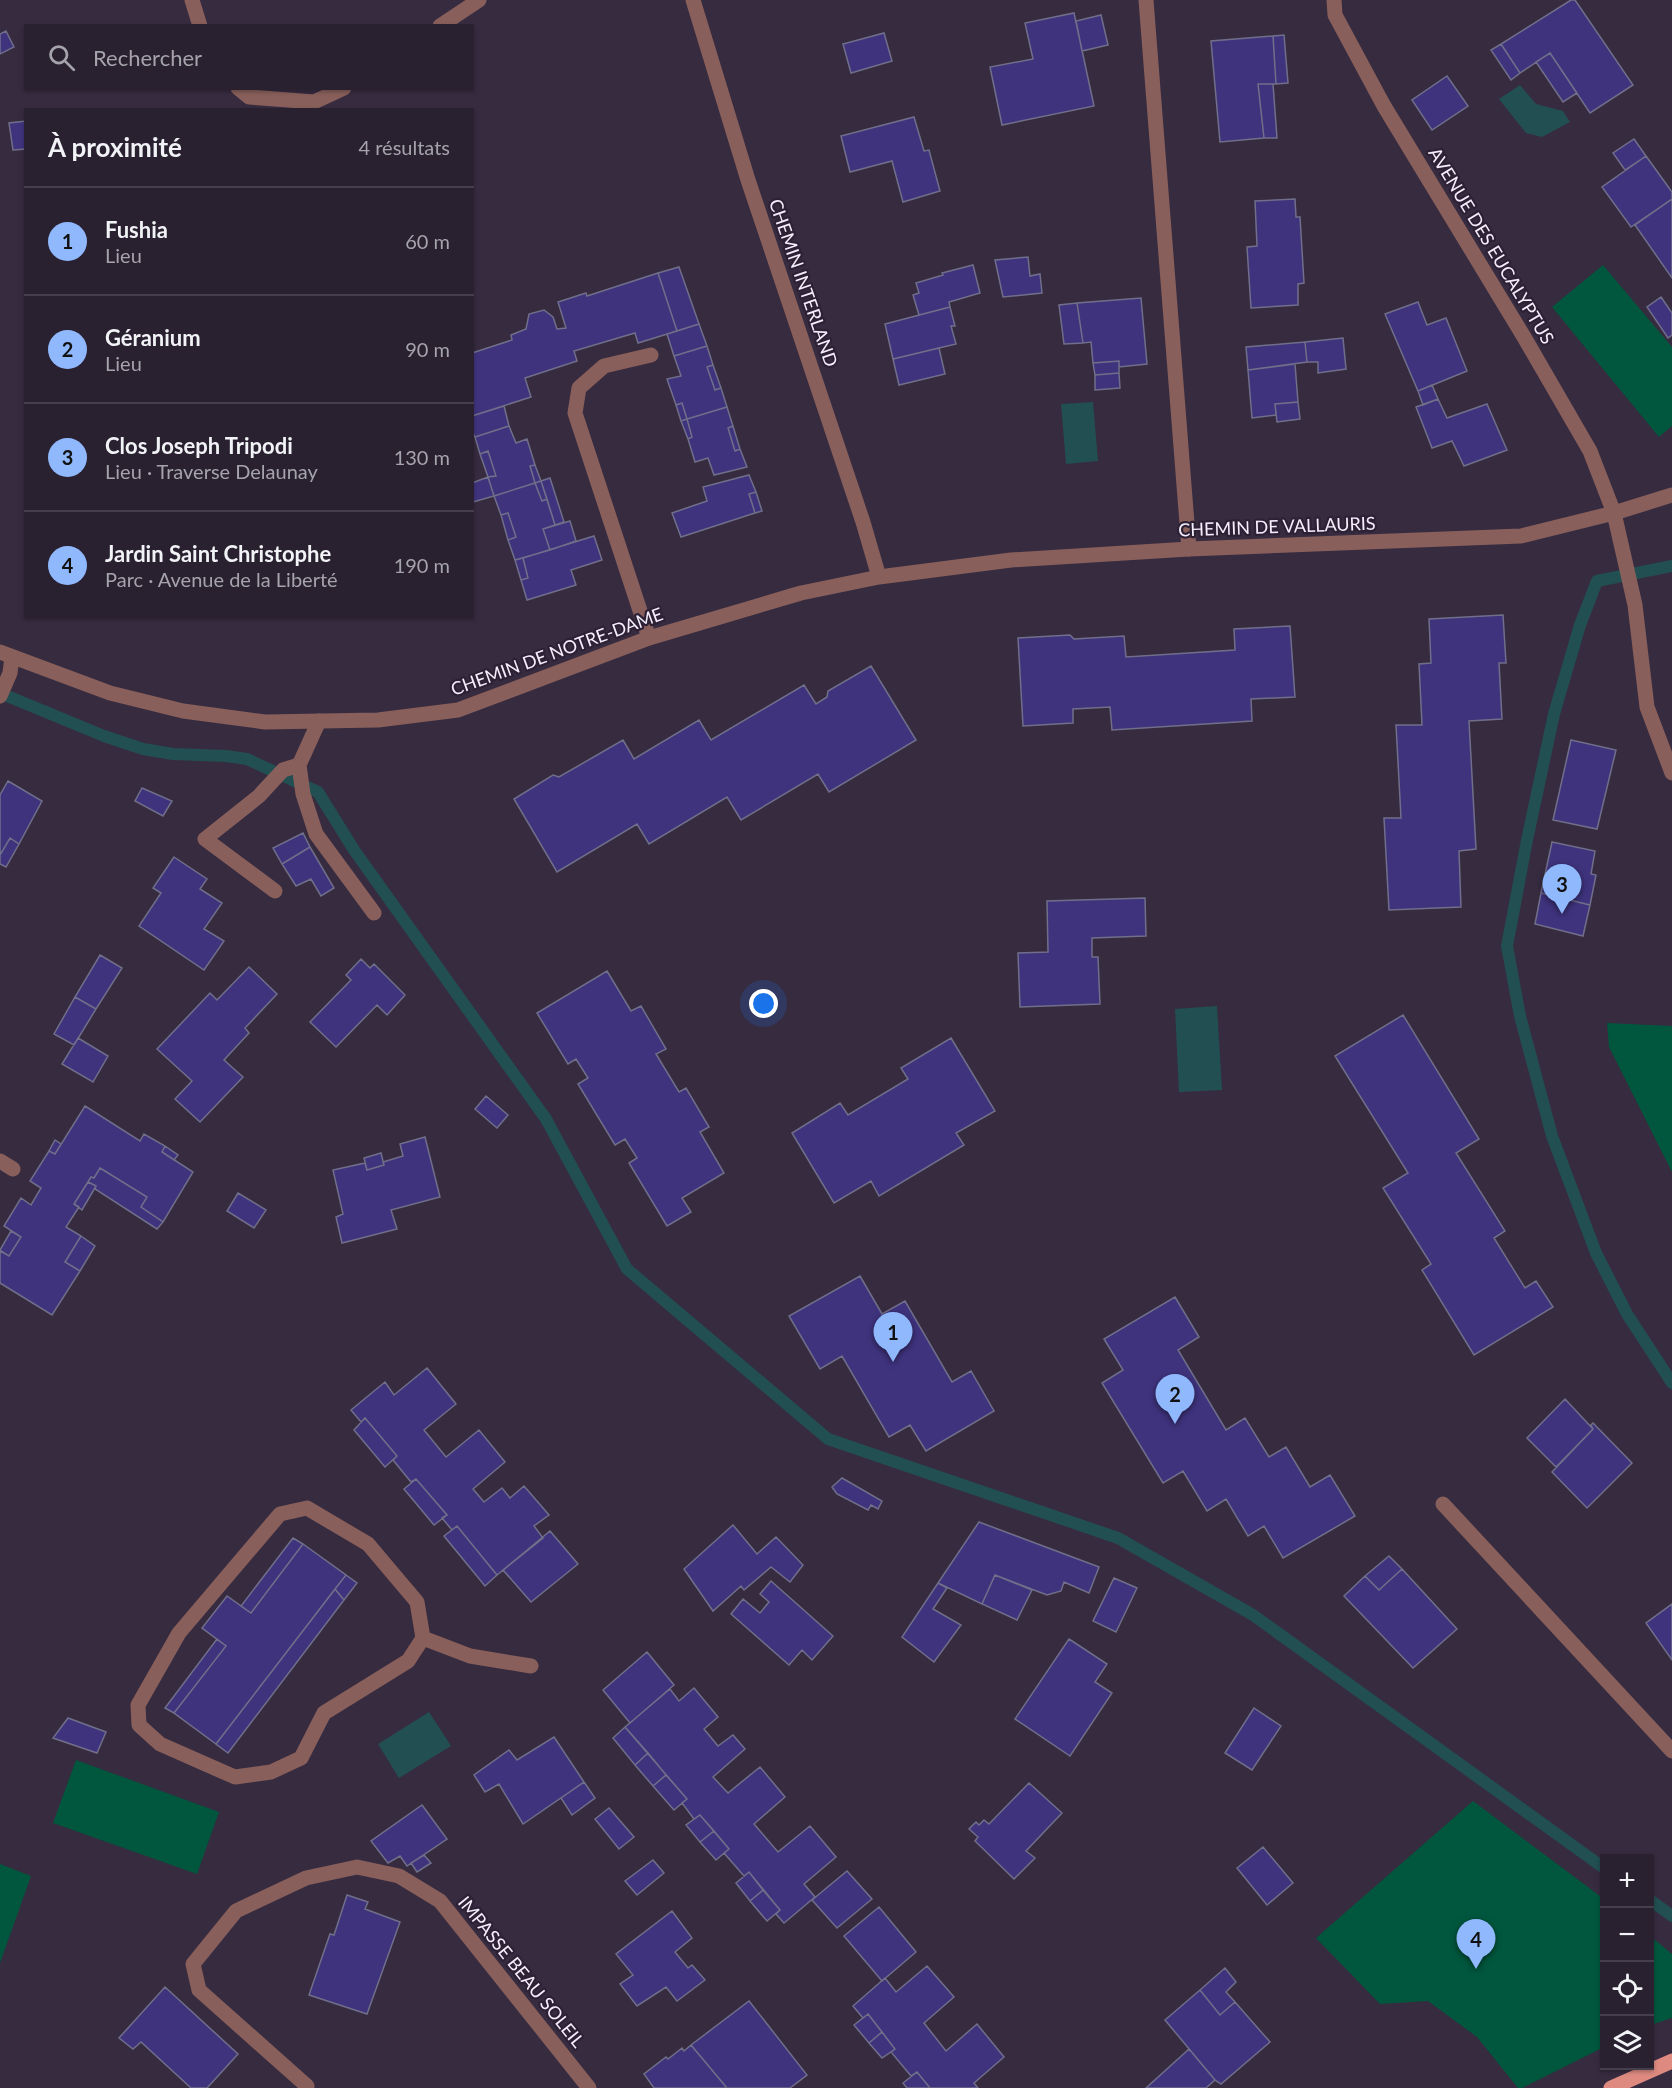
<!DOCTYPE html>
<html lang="fr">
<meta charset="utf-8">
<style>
body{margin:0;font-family:Lato,sans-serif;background:#352d3c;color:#f1f3f6}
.controls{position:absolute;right:18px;bottom:18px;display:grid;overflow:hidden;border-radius:0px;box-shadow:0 2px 4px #0004}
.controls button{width:54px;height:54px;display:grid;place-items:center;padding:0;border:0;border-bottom:2px solid #453e4c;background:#292030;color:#f1f3f6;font:30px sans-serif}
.you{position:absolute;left:764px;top:1004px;width:21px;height:21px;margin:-15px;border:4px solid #fff;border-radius:50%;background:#1a73e8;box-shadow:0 0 0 9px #1a73e833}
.badge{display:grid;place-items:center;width:39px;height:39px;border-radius:50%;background:#90b8fd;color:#111;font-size:20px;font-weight:700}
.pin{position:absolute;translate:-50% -50px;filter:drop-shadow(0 2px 3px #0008)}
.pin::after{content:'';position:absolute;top:32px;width:21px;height:18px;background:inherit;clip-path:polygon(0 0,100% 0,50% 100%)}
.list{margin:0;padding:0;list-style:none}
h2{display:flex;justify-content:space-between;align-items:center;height:78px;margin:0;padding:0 24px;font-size:26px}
h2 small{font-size:20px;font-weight:400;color:#a5a3ab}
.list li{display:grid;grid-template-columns:39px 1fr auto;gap:18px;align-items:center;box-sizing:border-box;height:108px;padding:0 24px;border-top:2px solid #453e4c}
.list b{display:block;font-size:22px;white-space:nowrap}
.list p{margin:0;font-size:20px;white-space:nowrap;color:#a5a3ab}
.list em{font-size:20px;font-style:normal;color:#a5a3ab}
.icon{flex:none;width:33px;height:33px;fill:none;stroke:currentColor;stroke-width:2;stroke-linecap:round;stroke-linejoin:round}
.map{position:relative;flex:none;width:1672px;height:2088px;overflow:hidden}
.search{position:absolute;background:#292030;box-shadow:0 2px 4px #0004;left:24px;top:24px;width:450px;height:66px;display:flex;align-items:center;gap:15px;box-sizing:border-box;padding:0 21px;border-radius:0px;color:#a5a3ab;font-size:22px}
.panel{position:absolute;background:#292030;box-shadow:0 2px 4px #0004;left:24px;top:108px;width:450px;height:510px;border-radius:0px}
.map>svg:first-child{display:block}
.green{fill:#01573d}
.water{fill:#224f52}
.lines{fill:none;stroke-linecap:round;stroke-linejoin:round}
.stream{stroke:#224f52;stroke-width:12}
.building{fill:#3f337e;stroke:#706f8a;stroke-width:1.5}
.service{stroke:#885f5a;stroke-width:15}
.minor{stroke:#885f5a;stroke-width:15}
.primary{stroke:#de8a81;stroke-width:15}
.labels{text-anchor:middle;stroke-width:4.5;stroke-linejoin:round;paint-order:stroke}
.street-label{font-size:18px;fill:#f5eefc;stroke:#2d2136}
</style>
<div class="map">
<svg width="1672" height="2088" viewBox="0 0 1672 2088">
<rect width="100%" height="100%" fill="#372b40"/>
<path class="green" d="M1603,265L1672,347V426L1659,437L1552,307Z
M1607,1023L1672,1026V1172L1609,1047Z
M76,1760L219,1812L197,1874L53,1823Z
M1473,1801L1604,1899V2047L1522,2088H1518L1477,2037L1428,2001L1380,2004L1316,1938Z
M0,1864L31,1876L0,1963Z
M1650,1936L1672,1954V2018L1650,2025Z"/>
<path class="water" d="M1520,85L1536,104L1563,111L1570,122L1542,137L1526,133L1499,99Z
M1093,402L1098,461L1066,464L1061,404Z
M1217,1006L1222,1090L1179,1092L1175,1009Z
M429,1712L451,1746L399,1778L378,1744Z"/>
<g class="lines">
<path class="stream" d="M1672,566L1597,581L1580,625L1554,714L1527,840L1507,946L1520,1016L1552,1136L1596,1253L1627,1314L1672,1383
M0,693L104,736L143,749L173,754L226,756L247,759L318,792L354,850L546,1119L627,1269L828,1439L1118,1538L1253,1615L1604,1868
M1650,1900L1672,1916"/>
</g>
<path class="building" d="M1571,0H1575L1633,85L1590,113L1550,53L1520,73L1501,44Z
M1074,13L1094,106L1002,125L990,67L1033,59L1025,23Z
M1101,15L1108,45L1082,51L1076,21Z
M6,31L14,47L0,54V34Z
M884,33L892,61L851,73L843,44Z
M1284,35L1288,83L1276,84L1273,36Z
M1273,36L1276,84H1258L1264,138L1220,142L1211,41Z
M1501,44L1520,73L1511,80L1491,50Z
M1550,53L1577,93L1563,102L1536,62Z
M1447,76L1468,106L1432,130L1412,100Z
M1258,84H1273L1277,138H1264Z
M914,117L924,151L929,150L940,191L903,202L892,161L850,172L841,136Z
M26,121V149L13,150L9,123Z
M1634,139L1646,156L1625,170L1613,153Z
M1646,156L1672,192V199L1631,227L1602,187Z
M1295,199L1296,217H1300L1304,283L1298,284V305L1251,308L1247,247L1257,246L1255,201Z
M1672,199V278L1635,225Z
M1028,257L1030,276L1040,274L1042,293L1003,297L995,260Z
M973,265L980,293L949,302L950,307L919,315L913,295L919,293L916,283L943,275L942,273Z
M679,267L699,324L677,331L658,273Z
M658,273L677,331L638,343L635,333L574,351L577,361L525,378L531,397L472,416V353L512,340L511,335L526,329L529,314L544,310L553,317L557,329L566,328L558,302L586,293L587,296Z
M1661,297L1672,313V335L1668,338L1647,307Z
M1141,298L1147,364L1119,367V361L1093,363L1091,342L1083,343L1077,303Z
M1418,302L1427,325L1446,318L1467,371L1418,391L1385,314Z
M1077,303L1083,343L1064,344L1059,305Z
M950,307L955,326H951L956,344L893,359L885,324Z
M699,324L707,346L674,356L667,334Z
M1343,338L1346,369L1318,373V362H1307L1305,342Z
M1305,342L1307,362L1248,370L1246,347Z
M707,346L713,365L707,367L715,390L721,388L727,407L687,419L682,403L676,405L667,379L681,376L674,356Z
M939,348L945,374L899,385L893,359Z
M1119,361V373L1095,375L1093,363Z
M1295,364L1298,402L1275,404L1276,415L1252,418L1248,370Z
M713,365L721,388L715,390L707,367Z
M1119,373L1120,388L1095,390V375Z
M1432,385L1438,399L1423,405L1418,391Z
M1438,399L1447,418L1487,404L1507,450L1464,466L1452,441L1432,448L1416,407Z
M1298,402L1300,419L1277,422L1275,404Z
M682,403L687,419L681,421L676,405Z
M504,406L509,426L475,437L472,431V416Z
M727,407L733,426L728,428L735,451L740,449L747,467L714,475L708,458L695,462L688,439L692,437L687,419Z
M687,419L692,437L688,439L681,421Z
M509,426L516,443L527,439L535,465L530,466L535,483L494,496L488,477L496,476L488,451L480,454L475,437Z
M733,426L740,449L735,451L728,428Z
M488,451L496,476L488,477L480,454Z
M535,465L541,481L535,483L530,466Z
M749,475L756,492L749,494L755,513L681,537L672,513L707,501L703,487Z
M488,477L494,496L473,502L472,483Z
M550,478L564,522L555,525L541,481Z
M541,481L547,499L542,501L535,483Z
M535,483L542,501L547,499L555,525L543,529L550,550L515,560L508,540L516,537L508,513L501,515L494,496Z
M756,492L762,511L755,513L749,494Z
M508,513L516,537L508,540L501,515Z
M570,521L576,541L550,550L543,529Z
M594,536L602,560L571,570L576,585L527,600L521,580L528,578L523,558Z
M523,558L528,578L521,580L515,560Z
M1503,615L1506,663H1499L1502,719L1469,721L1476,849L1459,851L1461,907L1389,910L1384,818H1401L1396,725H1422L1419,664L1431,663L1429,619Z
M1290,626L1295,697L1251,699L1252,721L1112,730L1110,707L1073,709V723L1023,726L1018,638L1070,635L1074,639L1124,636L1126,657L1235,650L1234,629Z
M871,666L916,740L829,792L818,774L741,820L727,797L649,844L637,824L557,872L514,799L553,775L559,777L623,740L634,759L699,720L711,740L804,685L816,704L827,697L828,691Z
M1571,740L1616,750L1597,829L1553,820Z
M8,781L42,801L19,844L10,838L0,855V795Z
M142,788L172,801L163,816L135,801Z
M303,833L310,847L282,864L273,848Z
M10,838L19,844L6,867L0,864V855Z
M1552,842L1595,851L1591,874L1596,875L1590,905L1541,893Z
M310,847L334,888L321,896L311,879L296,886L282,864Z
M174,857L207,879L200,889L222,903L204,929L224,941L204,970L139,926L161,893L153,888Z
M1541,893L1590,905L1583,936L1535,924Z
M1145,898L1146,936L1092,938V957H1098L1100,1004L1020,1007L1018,953L1048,952L1047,901Z
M100,955L122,968L96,1009L75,997Z
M361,959L370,968L374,964L405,995L387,1015L377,1005L336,1047L310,1022L351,980L346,975Z
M249,967L277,994L245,1028L249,1033L224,1060L243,1077L200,1122L175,1099L192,1081L157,1049L210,993L217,1000Z
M607,971L631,1011L641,1006L666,1049L656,1054L679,1092L686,1088L709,1127L700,1132L724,1173L682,1198L691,1212L667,1226L629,1163L637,1158L625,1139L615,1145L578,1084L588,1078L576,1059L568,1064L537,1013Z
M75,997L96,1009L74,1045L54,1034Z
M1403,1015L1479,1139L1456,1153L1505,1231L1494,1238L1525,1288L1536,1281L1553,1307L1474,1355L1422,1270L1431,1264L1383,1188L1408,1173L1335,1056Z
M78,1038L108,1056L93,1082L62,1064Z
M951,1038L995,1111L956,1133L964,1145L879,1196L871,1181L834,1203L792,1133L840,1103L848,1115L908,1079L901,1068Z
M486,1096L508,1115L497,1128L475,1109Z
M85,1106L140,1141L144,1134L165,1146L162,1152L193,1172L163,1222L141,1207L147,1197L100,1168L94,1178L91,1177L74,1204L79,1207L66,1227L81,1236L65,1262L80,1271L52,1315L0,1283V1251L9,1256L21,1237L4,1226L21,1198L31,1205L41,1188L30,1181L49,1151L55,1154Z
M425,1137L440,1197L391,1210L397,1229L342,1243L336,1217L343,1214L333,1170L365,1163L367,1170L384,1165L383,1162L403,1156L400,1144Z
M55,1140L61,1144L55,1154L49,1151Z
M165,1146L178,1155L174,1160L162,1152Z
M381,1153L384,1165L367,1170L364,1158Z
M100,1168L147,1197L141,1207L163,1222L157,1229L95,1189L96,1186L88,1182L91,1177L94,1178Z
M88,1182L96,1186L82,1210L74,1204Z
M238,1193L266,1210L254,1228L227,1211Z
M11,1231L21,1237L9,1256L0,1250Z
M81,1236L95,1246L80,1271L65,1262Z
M860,1276L882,1314L905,1301L952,1382L971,1371L994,1411L926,1451L910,1425L889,1437L842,1356L820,1369L789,1316Z
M1175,1297L1199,1337L1178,1350L1226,1430L1245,1418L1269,1457L1286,1447L1310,1487L1330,1475L1355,1516L1283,1558L1264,1526L1248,1536L1226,1499L1207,1511L1183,1471L1163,1483L1102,1383L1123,1370L1104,1339Z
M427,1368L456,1404L424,1430L446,1457L479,1430L505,1462L473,1489L484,1502L502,1488L510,1498L524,1486L549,1515L534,1526L543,1538L497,1575L457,1526L452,1530L442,1518L447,1515L416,1479L411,1482L393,1460L397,1456L365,1418L361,1422L351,1410L385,1382L394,1395Z
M1565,1399L1593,1429L1556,1467L1527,1438Z
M365,1418L397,1456L385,1467L354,1430Z
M1593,1423L1632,1463L1587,1508L1552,1472L1593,1429L1591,1425Z
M842,1478L882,1501L878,1509L871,1505L868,1510L837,1494L832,1487Z
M416,1479L447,1515L434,1525L404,1489Z
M979,1522L1099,1567L1089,1593L1064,1582L1061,1591L1047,1595L995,1575L982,1604L938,1583Z
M733,1525L757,1554L776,1537L803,1565L790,1582L771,1567L744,1590L741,1586L713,1611L684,1569Z
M457,1526L497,1575L485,1586L444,1536Z
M550,1531L578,1564L531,1602L503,1570Z
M293,1538L303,1544L251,1613L241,1606Z
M303,1544L346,1575L216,1744L174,1713L226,1646L202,1628L227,1596L251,1613Z
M1389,1556L1402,1569L1379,1590L1365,1576Z
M1402,1569L1457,1629L1413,1668L1344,1596L1365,1576L1379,1590Z
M346,1575L357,1583L344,1600L335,1589Z
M995,1575L1032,1590L1017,1620L982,1604Z
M1114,1578L1137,1588L1116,1632L1093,1621Z
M771,1581L833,1636L812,1660L802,1650L789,1665L731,1614L743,1599L760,1613L769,1602L760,1594Z
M938,1583L947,1588L933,1609L961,1625L934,1662L902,1637Z
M335,1589L344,1600L228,1753L216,1744Z
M1672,1604V1660L1646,1623Z
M217,1639L226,1646L174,1713L165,1708Z
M1069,1639L1107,1664L1095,1682L1112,1693L1070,1756L1015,1719Z
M647,1652L674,1685L630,1723L603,1690Z
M694,1688L718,1717L704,1729L718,1746L733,1735L745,1749L713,1777L728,1793L760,1767L785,1797L754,1824L778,1852L810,1826L836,1857L804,1884L815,1897L784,1923L776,1914L780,1910L749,1872L744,1876L724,1853L729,1849L700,1815L694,1819L682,1803L687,1799L625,1727L670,1689L679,1701Z
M1254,1708L1281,1726L1252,1770L1225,1753Z
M68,1718L106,1732L97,1753L53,1738Z
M625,1727L648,1753L635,1765L613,1738Z
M554,1737L584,1782L523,1824L499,1784L485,1792L474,1775L509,1750L517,1760Z
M648,1753L666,1775L653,1786L635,1765Z
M666,1775L687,1799L674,1810L653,1786Z
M584,1782L595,1798L572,1815L561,1798Z
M1029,1783L1062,1813L1026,1851L1035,1858L1014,1879L975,1841L978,1837L969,1829L976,1822L979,1825L984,1820L989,1824Z
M422,1805L447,1839L407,1866L400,1856L388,1863L371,1841Z
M609,1808L634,1837L619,1849L595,1819Z
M700,1815L714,1831L700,1842L686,1825Z
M714,1831L729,1849L716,1860L700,1842Z
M1263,1847L1293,1883L1267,1905L1237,1868Z
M424,1855L431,1863L417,1872L411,1863Z
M653,1860L664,1873L637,1895L625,1881Z
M847,1871L872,1899L837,1928L812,1900Z
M749,1872L763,1890L750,1901L736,1883Z
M763,1890L780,1910L767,1921L750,1901Z
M347,1895L368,1902L365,1909L400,1922L367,2014L309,1995L330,1934L334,1935Z
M879,1907L916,1952L882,1981L844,1936Z
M672,1911L692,1938L675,1952L688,1968L692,1965L705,1980L677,2001L666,1987L637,2006L620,1984L633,1975L616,1954Z
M927,1966L954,1997L924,2023L946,2051L977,2024L1004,2057L974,2083L978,2088H930L917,2072L911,2076L891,2052L895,2049L868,2014L863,2018L853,2006L885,1978L896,1992Z
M1225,1968L1236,1982L1226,1992L1235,2002L1220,2015L1200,1990Z
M165,1987L238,2054L207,2088H191L141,2042L133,2049L119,2038Z
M1200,1990L1220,2015L1235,2002L1270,2042L1221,2084L1215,2080L1165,2020Z
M749,2001L807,2075L790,2088H727L691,2045Z
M868,2014L882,2032L869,2043L854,2025Z
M882,2032L895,2049L882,2058L869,2043Z
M691,2045L727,2088H654L644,2074L666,2057L668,2059L682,2048L684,2051Z
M1189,2049L1215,2080L1206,2088H1146Z
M917,2072L930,2088H907L903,2083Z"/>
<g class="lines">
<path class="service" d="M1146,0L1189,549
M649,638L575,413L579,388L604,366L651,355
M0,696L10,673L12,657
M299,765L303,794L316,834L374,913
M275,891L205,839L259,796L283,770L299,765L319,721
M0,1161L13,1169
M1443,1504L1672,1751
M307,1508L368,1544L417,1602L423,1638L408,1661L324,1713L301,1758L271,1772L235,1777L160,1744L139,1725L138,1705L179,1633L280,1514Z
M423,1638L470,1656L531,1666"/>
<path class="minor" d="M192,0L200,26
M693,0L748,180L863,522L879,577
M1334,0L1335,15L1384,106L1524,337L1590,451L1614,513L1635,605L1647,707L1672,773
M440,26L479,0
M238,88L249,97L314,102L344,88
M0,652L110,693L183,711L265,722L378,720L458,710L649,638L801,593L879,577L1011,560L1189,549L1521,536L1614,513L1672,495
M307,2086L199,1990L193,1964L236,1911L306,1878L357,1867L399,1876L440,1901L589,2088"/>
<path class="primary" d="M1611,2088L1672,2061"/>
</g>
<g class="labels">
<g class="street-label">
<text transform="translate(1491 246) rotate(59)" y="6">AVENUE DES EUCALYPTUS</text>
<text transform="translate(803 283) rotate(71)" y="6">CHEMIN INTERLAND</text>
<text transform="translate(1277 527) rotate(-2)" y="6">CHEMIN DE VALLAURIS</text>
<text transform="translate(557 652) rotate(-20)" y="6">CHEMIN DE NOTRE-DAME</text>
<text transform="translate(521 1972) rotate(51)" y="6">IMPASSE BEAU SOLEIL</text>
</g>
</g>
</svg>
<div class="controls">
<button>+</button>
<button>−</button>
<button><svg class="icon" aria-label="locate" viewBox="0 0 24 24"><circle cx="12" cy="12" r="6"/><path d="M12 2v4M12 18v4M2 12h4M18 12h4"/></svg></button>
<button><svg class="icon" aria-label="layers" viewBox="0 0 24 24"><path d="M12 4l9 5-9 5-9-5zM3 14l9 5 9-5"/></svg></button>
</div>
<div class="you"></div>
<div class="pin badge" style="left:893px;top:1362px">1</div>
<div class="pin badge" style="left:1175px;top:1424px">2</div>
<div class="pin badge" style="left:1562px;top:914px">3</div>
<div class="pin badge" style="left:1476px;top:1969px">4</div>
<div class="search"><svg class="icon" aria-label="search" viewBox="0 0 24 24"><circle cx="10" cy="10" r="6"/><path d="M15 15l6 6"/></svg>Rechercher</div>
<section class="panel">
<h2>À proximité<small>4 résultats</small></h2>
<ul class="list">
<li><span class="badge">1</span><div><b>Fushia</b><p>Lieu</p></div><em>60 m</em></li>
<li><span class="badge">2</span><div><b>Géranium</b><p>Lieu</p></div><em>90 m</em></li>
<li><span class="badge">3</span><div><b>Clos Joseph Tripodi</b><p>Lieu · Traverse Delaunay</p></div><em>130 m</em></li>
<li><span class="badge">4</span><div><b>Jardin Saint Christophe</b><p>Parc · Avenue de la Liberté</p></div><em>190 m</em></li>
</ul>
</section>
</div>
